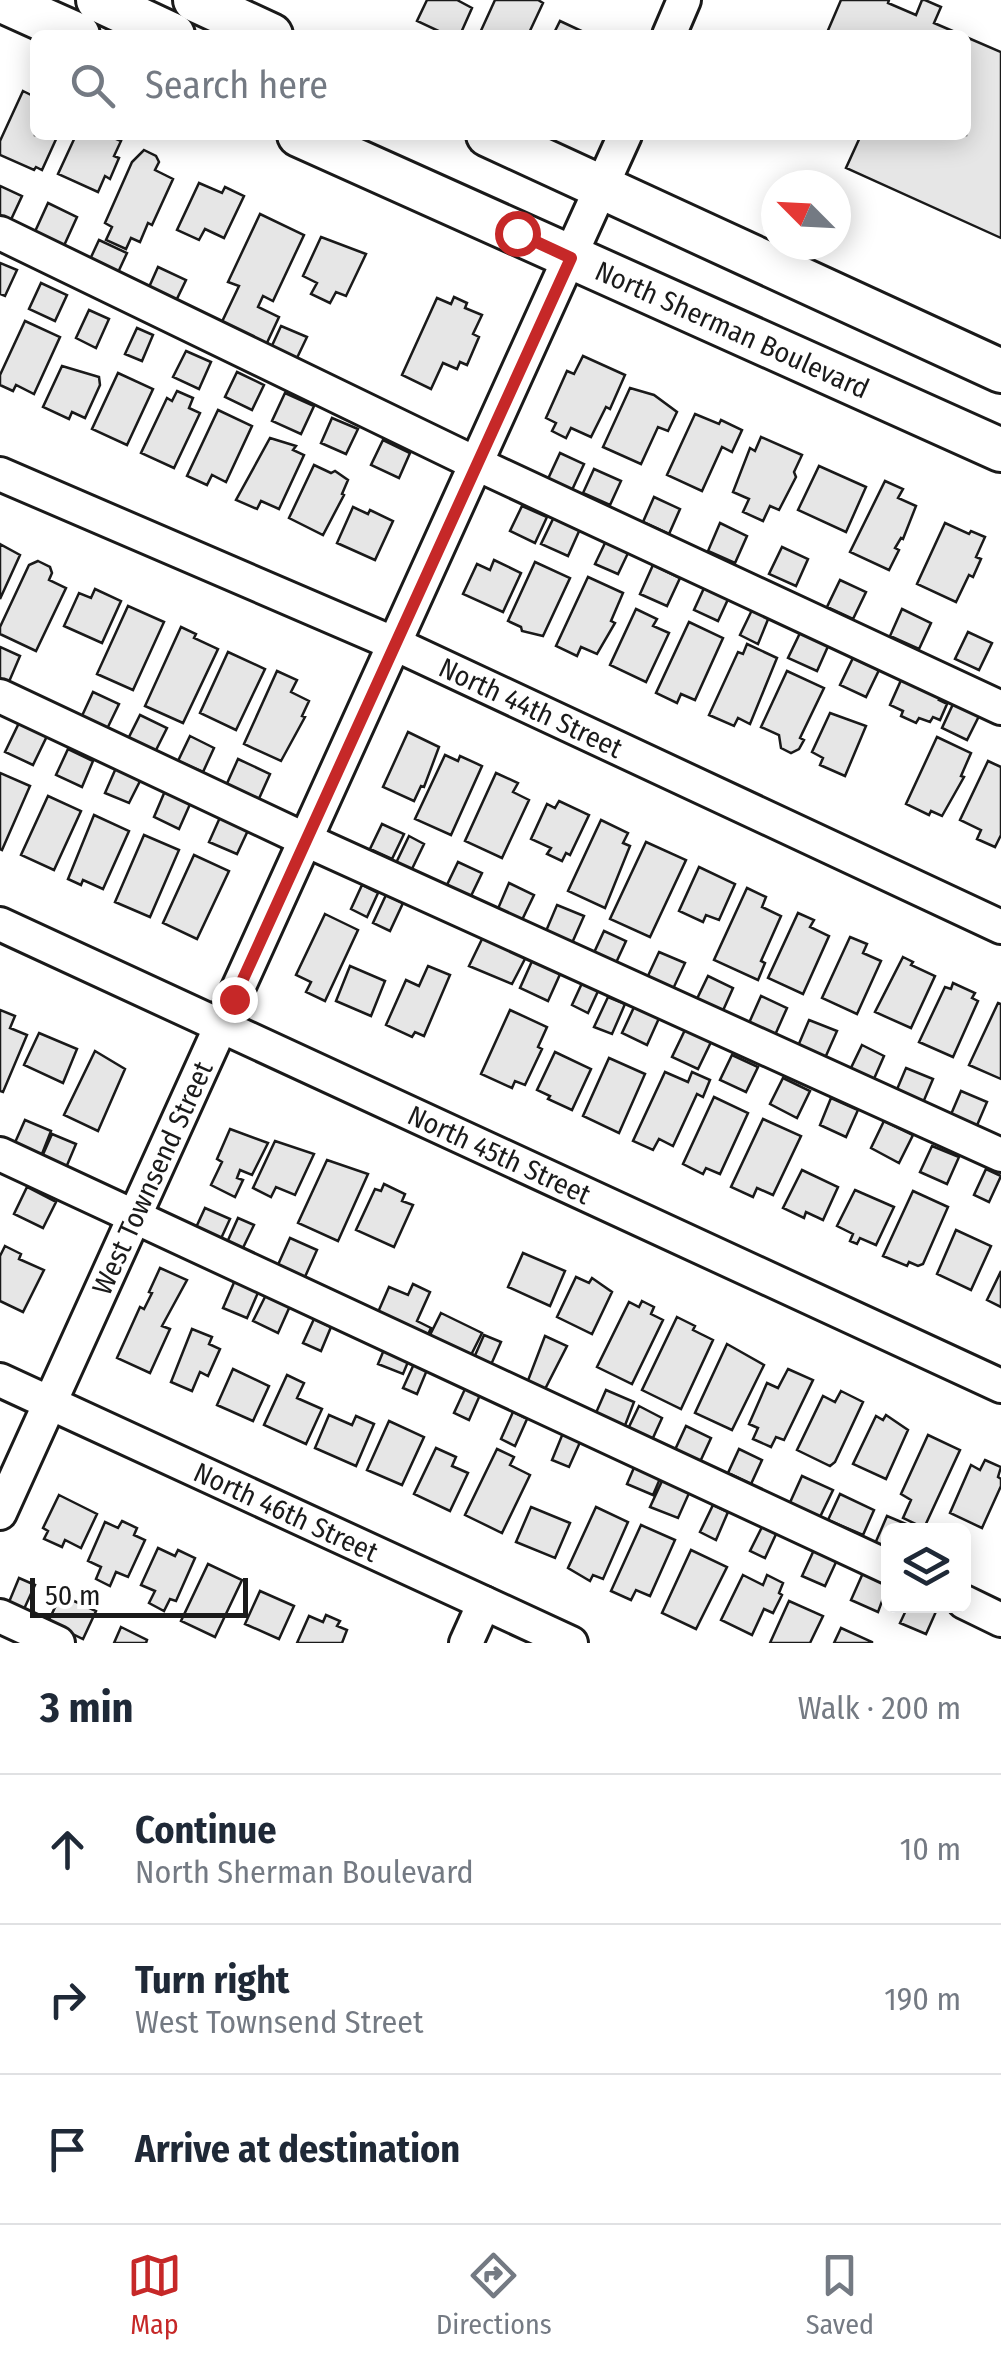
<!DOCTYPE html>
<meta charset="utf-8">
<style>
body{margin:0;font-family:"Fira Sans Condensed",sans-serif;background:#f6f6f7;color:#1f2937}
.controls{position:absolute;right:30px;bottom:30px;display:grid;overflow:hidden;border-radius:15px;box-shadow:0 5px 25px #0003}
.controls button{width:90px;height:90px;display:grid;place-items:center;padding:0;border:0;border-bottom:2px solid #e0e1e3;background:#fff;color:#1f2937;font:50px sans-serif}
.compass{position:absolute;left:761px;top:170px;width:90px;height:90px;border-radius:50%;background:#fff;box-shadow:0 5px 25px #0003;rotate:294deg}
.scale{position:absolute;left:30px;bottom:25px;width:218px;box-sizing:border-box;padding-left:10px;border:5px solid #1a1a1a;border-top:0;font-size:28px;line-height:35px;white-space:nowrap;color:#1a1a1a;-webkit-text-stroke:8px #fff;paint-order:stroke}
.stop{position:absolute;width:30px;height:30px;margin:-22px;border:8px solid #c62828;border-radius:50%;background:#fff}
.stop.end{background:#c62828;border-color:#fff;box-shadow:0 2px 10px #0008}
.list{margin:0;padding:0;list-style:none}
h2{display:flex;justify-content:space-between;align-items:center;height:130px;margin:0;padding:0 40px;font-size:42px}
h2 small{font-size:32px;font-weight:400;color:#747a83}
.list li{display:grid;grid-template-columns:65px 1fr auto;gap:30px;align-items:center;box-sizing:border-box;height:150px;padding:0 40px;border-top:2px solid #e0e1e3}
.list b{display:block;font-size:38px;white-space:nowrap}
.list p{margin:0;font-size:32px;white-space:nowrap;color:#747a83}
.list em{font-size:32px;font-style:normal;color:#747a83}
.icon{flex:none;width:55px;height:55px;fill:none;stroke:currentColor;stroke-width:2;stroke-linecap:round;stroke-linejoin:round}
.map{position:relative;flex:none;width:1001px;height:1643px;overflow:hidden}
.search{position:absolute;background:#fff;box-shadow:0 5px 25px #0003;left:30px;right:30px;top:30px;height:110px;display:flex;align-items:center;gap:25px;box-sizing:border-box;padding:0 35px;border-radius:15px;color:#747a83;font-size:38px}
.sheet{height:580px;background:#fff}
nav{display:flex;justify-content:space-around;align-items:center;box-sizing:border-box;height:140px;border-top:2px solid #e0e1e3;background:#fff;font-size:28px;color:#747a83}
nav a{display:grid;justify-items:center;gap:5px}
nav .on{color:#c62828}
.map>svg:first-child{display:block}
.building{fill:#e6e6e6;stroke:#1a1a1a;stroke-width:2.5}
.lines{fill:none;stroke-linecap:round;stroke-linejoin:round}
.minor-casing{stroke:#1a1a1a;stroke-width:38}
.major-casing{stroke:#1a1a1a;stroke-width:48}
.minor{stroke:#fff;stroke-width:32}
.major{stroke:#fff;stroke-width:42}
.route{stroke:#c62828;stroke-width:12}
.labels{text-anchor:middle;stroke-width:8;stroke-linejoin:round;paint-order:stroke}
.street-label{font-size:28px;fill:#1a1a1a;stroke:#fff}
</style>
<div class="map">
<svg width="1001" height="1643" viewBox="0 0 1001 1643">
<rect width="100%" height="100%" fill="#fff"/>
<path class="building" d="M427,0H457L472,8L460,35H447L417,21Z
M495,0H538L543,3L528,35H479Z
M841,0H889L888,3L916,15L922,0H925L941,7L934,23L962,35H826Z
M560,21L590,35H553Z
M966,37L1001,52V238L846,168L861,135H966Z
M23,91L35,97V135L57,137L42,170L36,167L34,170L0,155V141Z
M76,135H107L121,141L114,156L119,158L110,179L105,176L98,192L58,174Z
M144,150L156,156L159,162L155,170L173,179L152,225L148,223L140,242L131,238L126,249L106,240L112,227L105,223L132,162Z
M199,183L222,193L225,187L244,196L224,238L205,229L199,240L177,230Z
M0,186L22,196L8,226L0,222Z
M48,203L77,217L62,250L33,236Z
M260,214L304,235L273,301L263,296L258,307L279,317L265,347L220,326L239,286L228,282Z
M321,237L366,254L346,296L336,292L330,303L311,294L317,283L303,276Z
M99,240L127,253L114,281L86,268Z
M0,263L17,270L5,296L0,294Z
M158,267L186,280L173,307L146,294Z
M41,283L67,295L55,321L29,309Z
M454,297L467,303L465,308L482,315L473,334L479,337L467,365L460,362L457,369L443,363L431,389L402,375L437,298L451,304Z
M89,310L109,319L96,348L76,338Z
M25,321L60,337L34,394L16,385L13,391L0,385V375Z
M281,326L307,337L295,362L270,350Z
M137,328L153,335L142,361L125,354Z
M186,351L211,362L199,389L173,377Z
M583,356L625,375L610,409L606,407L591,437L571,428L566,438L552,431L556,423L546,418L567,371L574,374Z
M62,366L99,377L100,385L85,418L72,412L69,419L43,407Z
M237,372L264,385L252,410L225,397Z
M118,373L153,389L127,445L92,429Z
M630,388L654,395L677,412L668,431L658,427L641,464L603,447Z
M177,391L193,398L189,408L200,413L174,468L141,453L167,398L172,401Z
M285,393L314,406L301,434L272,421Z
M218,410L252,426L226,482L212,475L207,485L187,476Z
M695,414L719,424L721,420L742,430L732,452L722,447L702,491L667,475Z
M332,418L358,429L346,454L321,443Z
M761,437L802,455L794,472L796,477L779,510L770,506L763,521L743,512L749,499L733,492L750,448L755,451Z
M270,438L296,446L293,450L304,455L279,509L261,501L257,509L236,500Z
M383,440L410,453L399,478L371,465Z
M560,453L584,464L572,490L548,479Z
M314,465L331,473L335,471L348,480L342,494L344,495L323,535L289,518Z
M819,466L866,487L846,532L798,510Z
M594,469L621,481L610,505L583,493Z
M885,481L903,489L898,498L916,506L903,539L901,538L895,548L899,550L889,570L850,552Z
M654,497L680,509L669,534L643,522Z
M522,506L547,517L535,543L510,531Z
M353,507L368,514L370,510L393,521L375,560L337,543Z
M554,517L580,529L568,556L541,544Z
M720,523L747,536L735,563L708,551Z
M945,523L969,534L971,531L985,537L976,557L981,559L973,577L969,575L956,602L917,584Z
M606,541L629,551L618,574L595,564Z
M0,544L20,555L0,599Z
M782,547L808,559L796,586L769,574Z
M494,560L521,573L503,612L463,594L477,564L490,570Z
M38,561L50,567L52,573L49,580L66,588L36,651L0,634V627L29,565Z
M535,562L570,578L543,636L522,631L521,627L508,621Z
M653,565L680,578L667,606L640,594Z
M588,577L623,593L611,621L615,623L597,654L581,647L577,656L556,646Z
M840,580L866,592L853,619L827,607Z
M705,586L729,597L718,621L694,610Z
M95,589L121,601L102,643L64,626L79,593L91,598Z
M128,606L164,622L133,690L97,674Z
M636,609L657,619L653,626L669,633L646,682L610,665Z
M902,609L931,623L919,649L890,636Z
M752,610L769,617L758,644L740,635Z
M689,622L723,638L695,700L681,694L677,703L656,693Z
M181,627L196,634L194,638L218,649L183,723L145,706Z
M801,631L829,644L817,671L788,658Z
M968,632L992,643L979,670L955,659Z
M747,644L777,658L750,724L738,718L734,726L709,715L738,652L743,654Z
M0,647L20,656L8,684L0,680Z
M228,652L265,669L236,730L200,713Z
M853,658L879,670L866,697L840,685Z
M277,671L297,680L291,692L309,701L302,716L305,717L281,761L244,744Z
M787,671L824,688L800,738L804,740L799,749L791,753L781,748L779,735L761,727Z
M902,678L942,696L939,700L947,704L940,720L933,717L930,722L919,718L916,723L901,716L903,711L890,705Z
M93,692L119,704L107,729L81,718Z
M954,702L980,714L967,740L942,728Z
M830,713L866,726L845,776L820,765L823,758L812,752Z
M140,715L167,728L154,754L127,741Z
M19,723L47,736L33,765L5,752Z
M408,732L439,747L424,787L421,786L414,801L383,787Z
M190,736L214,748L203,772L178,761Z
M937,737L971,753L961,776L964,777L942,816L931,811L929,815L906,804Z
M68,749L93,761L82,787L56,775Z
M445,755L458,761L460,756L482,766L451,835L415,819Z
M238,759L270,774L257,803L225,788Z
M988,761L1001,767V835L995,847L977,839L981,830L960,820Z
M116,768L141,779L129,803L105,793Z
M0,773L30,786L2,850L0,849Z
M496,773L518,783L513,792L529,800L502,858L465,841Z
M165,791L191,802L179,829L154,817Z
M48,796L81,811L54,870L21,855Z
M559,801L589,815L570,855L566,853L562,861L547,854L551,848L531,839L547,804L555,808Z
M222,813L250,826L237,854L209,842Z
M94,815L129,831L103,889L83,880L81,885L68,879Z
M601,820L628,833L623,843L630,846L605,908L568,891Z
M382,824L404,834L392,859L370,849Z
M144,835L179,850L150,917L115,902Z
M409,836L424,844L411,871L396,863Z
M646,842L686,860L650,937L610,919Z
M194,855L229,871L197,939L163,923Z
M458,862L482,873L470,898L446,887Z
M699,867L735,884L719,920L706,915L703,922L679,911Z
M509,883L534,895L521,922L497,911Z
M362,885L378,893L367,917L351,909Z
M747,888L766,897L762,907L781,916L761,961L765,963L758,980L714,960Z
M386,895L403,903L390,931L373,923Z
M557,905L584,916L572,943L546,931Z
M798,913L814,920L810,927L829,936L803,994L768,978Z
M325,914L358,930L325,1001L306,992L311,982L296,975Z
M604,931L626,941L614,967L592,957Z
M485,933L528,953L512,984L469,966Z
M850,937L867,944L863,953L881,961L857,1014L822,998Z
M659,952L685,963L673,989L647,978Z
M903,957L913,962L911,965L935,976L911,1028L875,1012Z
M533,959L561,972L548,1001L520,988Z
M350,966L385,981L371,1016L336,1001Z
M428,966L450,975L424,1036L415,1032L412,1037L386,1025L406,980L419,986Z
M708,976L733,988L721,1015L695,1003Z
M583,981L599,989L588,1013L572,1005Z
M953,983L975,993L972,998L978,1001L953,1057L919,1042L945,987L951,989Z
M761,996L787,1008L775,1035L749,1023Z
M608,997L625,1004L612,1034L594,1027Z
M998,1003L1001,1004V1079L969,1065Z
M635,1005L660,1016L647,1045L622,1033Z
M0,1010L15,1016L10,1028L27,1035L3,1092L0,1091Z
M510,1010L547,1027L538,1047L542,1049L525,1085L515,1081L512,1088L481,1074Z
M809,1020L837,1031L825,1058L798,1046Z
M685,1030L711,1042L698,1069L672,1057Z
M39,1033L77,1049L63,1083L24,1065Z
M862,1045L884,1056L873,1081L850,1070Z
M95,1051L125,1069L98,1131L64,1115Z
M555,1052L591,1069L572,1110L548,1099L550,1096L537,1090Z
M732,1055L758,1067L746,1092L720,1080Z
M609,1058L645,1074L619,1133L583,1116Z
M906,1068L933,1079L922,1105L895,1094Z
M665,1072L688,1082L692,1072L710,1080L703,1097L697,1094L673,1146L659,1139L653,1150L633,1141Z
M783,1078L810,1091L797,1118L770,1104Z
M961,1091L987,1102L975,1130L949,1119Z
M714,1097L748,1113L720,1174L706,1168L703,1174L683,1164Z
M831,1098L858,1110L846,1137L820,1125Z
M763,1119L801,1136L773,1195L757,1188L753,1197L731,1187Z
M25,1120L51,1131L40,1159L13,1147Z
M884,1121L913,1135L899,1163L871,1148Z
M230,1129L268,1143L252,1175L240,1170L237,1178L243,1180L235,1197L211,1185L222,1162L217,1159Z
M52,1134L76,1144L65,1170L41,1159Z
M275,1141L314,1154L295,1195L276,1187L271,1197L253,1188Z
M932,1146L959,1157L947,1184L920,1172Z
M327,1160L368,1174L338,1241L298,1223Z
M986,1169L1001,1176L989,1202L974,1195Z
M802,1170L838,1187L823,1220L806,1212L804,1218L783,1208Z
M384,1184L405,1194L402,1201L413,1205L394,1247L356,1230L375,1189L381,1191Z
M27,1187L56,1202L43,1228L14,1214Z
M855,1190L894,1207L876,1245L860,1238L857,1244L850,1241L853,1234L837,1226Z
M913,1191L948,1207L923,1264L918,1266L909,1262L907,1266L883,1256Z
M205,1208L230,1219L218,1245L193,1234Z
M238,1218L254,1225L240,1254L225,1247Z
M956,1230L991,1246L971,1290L937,1274Z
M290,1238L317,1250L304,1279L277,1267Z
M5,1246L21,1254L19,1259L44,1270L23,1312L0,1301V1256Z
M523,1253L565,1271L550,1306L508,1287Z
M160,1268L187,1280L162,1326L170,1329L150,1373L117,1358L140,1307L144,1309L152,1293L149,1292Z
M1001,1271V1307L987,1300Z
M576,1277L589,1283L592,1278L612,1292L592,1334L557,1317Z
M236,1278L260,1288L247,1318L223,1308Z
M413,1284L430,1292L417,1321L431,1328L425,1341L375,1319L389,1287L408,1295Z
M266,1295L290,1306L278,1333L253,1321Z
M642,1301L654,1307L651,1314L663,1320L632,1384L597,1367L629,1302L639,1307Z
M441,1313L482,1333L469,1359L428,1339Z
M677,1317L695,1326L693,1330L713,1340L681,1409L642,1390Z
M314,1319L331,1327L321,1351L303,1343Z
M192,1329L212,1337L209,1344L220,1349L208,1376L200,1372L192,1391L171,1382Z
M484,1335L501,1342L490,1367L473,1360Z
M545,1336L567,1346L544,1391L527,1383Z
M727,1344L764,1365L732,1430L695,1413Z
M386,1345L410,1357L403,1374L378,1364Z
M414,1364L427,1370L417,1394L403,1388Z
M233,1369L269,1386L253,1421L217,1405Z
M788,1369L813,1380L784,1440L776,1437L771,1447L753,1439L758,1428L749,1424L767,1383L778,1388Z
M287,1375L304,1383L297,1398L322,1409L306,1444L264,1425Z
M465,1389L480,1395L469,1420L454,1413Z
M606,1390L634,1402L624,1428L595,1415Z
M841,1391L863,1402L835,1462L830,1466L797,1450L823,1396L835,1402Z
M639,1406L662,1418L652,1440L628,1429Z
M513,1412L527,1419L515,1446L501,1439Z
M329,1415L352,1425L356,1416L374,1424L356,1466L315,1448Z
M886,1415L908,1430L886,1479L853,1464L876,1416L883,1420Z
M389,1421L424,1437L402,1485L367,1470Z
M686,1426L711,1438L699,1464L674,1452Z
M563,1433L581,1440L569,1467L552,1460Z
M928,1435L960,1450L924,1528L903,1518L911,1500L901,1494Z
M436,1448L456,1457L452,1466L468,1473L450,1511L414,1494Z
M497,1449L514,1457L510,1465L530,1475L502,1533L465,1515Z
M739,1449L762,1460L751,1484L728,1473Z
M985,1460L1001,1467L998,1477L1001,1479V1486L982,1528L950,1513L971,1465L980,1470Z
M636,1463L662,1474L653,1495L627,1484Z
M802,1476L833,1490L818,1521L788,1507Z
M663,1479L690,1491L678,1518L650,1507Z
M840,1494L874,1510L863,1535L828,1520Z
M59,1495L97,1514L81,1548L65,1540L62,1547L44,1539L48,1531L43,1528Z
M713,1505L728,1512L716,1540L700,1532Z
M531,1507L570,1523L555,1558L516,1542Z
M596,1507L628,1522L603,1579L593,1575L590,1581L568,1568Z
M887,1516L906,1524L903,1530H888V1552L874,1546Z
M122,1521L137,1528L134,1535L145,1540L128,1577L116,1572L110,1586L96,1579L101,1567L88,1561L105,1522L118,1528Z
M641,1525L675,1540L650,1596L636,1590L631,1600L611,1591Z
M763,1525L777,1532L765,1558L750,1551Z
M158,1548L175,1556L178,1550L195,1558L176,1601L170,1599L164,1611L149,1603L155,1591L141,1585Z
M691,1550L727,1567L696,1629L662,1613Z
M814,1550L837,1560L825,1586L802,1576Z
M208,1564L242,1580L215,1637L181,1621Z
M863,1573L888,1585L878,1612L851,1600Z
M743,1575L763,1585L767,1575L783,1583L779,1593L782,1595L773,1613L764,1609L752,1635L721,1620Z
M19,1578L35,1585L24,1609L9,1602Z
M260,1591L294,1606L279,1639L245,1624Z
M61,1595L96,1611L83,1639L48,1622Z
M789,1601L823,1616L810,1643H770Z
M908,1606L938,1607L926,1634L900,1623Z
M326,1615L340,1621L337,1626L347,1630L342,1643H297L309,1616L323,1622Z
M121,1627L147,1640L146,1643H114Z
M841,1628L872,1642V1643H834Z"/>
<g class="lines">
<g class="minor-casing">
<g id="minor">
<path d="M669,35L684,0"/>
<path d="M0,233L477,464L1001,708"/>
<path id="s1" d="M0,474L395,644L1001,927"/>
<path d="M0,696L306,840L1001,1155"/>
<path id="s2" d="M0,924L1001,1386"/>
<path d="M0,1154L888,1567"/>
<path id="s3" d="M0,1380L571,1643"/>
<path id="s4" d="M0,1513L625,135"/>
<path d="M964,1602L1001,1620"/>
<path d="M0,1616L58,1643"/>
<path d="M466,1643L484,1603"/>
</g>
</g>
<g class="major-casing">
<g id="major">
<path d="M0,0L78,35"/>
<path d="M98,0L173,35"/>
<path d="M195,0L271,35"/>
<path id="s5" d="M299,135L1001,450"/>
<path d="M488,135L1001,371"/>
</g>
</g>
<use href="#minor" class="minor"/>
<use href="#major" class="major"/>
</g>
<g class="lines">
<path class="route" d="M234,999L571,258L517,233"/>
</g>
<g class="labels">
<g class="street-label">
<text dy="10" stroke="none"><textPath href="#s5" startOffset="475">North Sherman Boulevard</textPath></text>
<text dy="10" stroke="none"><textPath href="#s1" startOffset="580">North 44th Street</textPath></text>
<text dy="10" stroke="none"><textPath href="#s2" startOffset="550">North 45th Street</textPath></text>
<text dy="10" stroke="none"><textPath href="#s4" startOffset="368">West Townsend Street</textPath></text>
<text dy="10" stroke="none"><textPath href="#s3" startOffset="315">North 46th Street</textPath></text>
</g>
</g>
</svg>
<div class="controls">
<button><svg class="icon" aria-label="layers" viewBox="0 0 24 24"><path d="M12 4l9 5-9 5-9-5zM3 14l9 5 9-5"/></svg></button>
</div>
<svg class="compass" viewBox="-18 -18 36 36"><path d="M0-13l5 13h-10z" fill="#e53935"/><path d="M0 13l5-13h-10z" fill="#747a83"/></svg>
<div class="scale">50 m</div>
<div class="stop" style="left:517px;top:233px"></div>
<div class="stop end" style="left:234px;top:999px"></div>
<div class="search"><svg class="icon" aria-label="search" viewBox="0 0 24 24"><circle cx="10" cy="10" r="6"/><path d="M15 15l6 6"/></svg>Search here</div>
</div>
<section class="sheet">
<h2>3 min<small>Walk · 200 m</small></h2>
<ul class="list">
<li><svg class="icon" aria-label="ahead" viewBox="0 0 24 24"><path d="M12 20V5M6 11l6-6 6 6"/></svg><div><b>Continue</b><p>North Sherman Boulevard</p></div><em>10 m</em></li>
<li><svg class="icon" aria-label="right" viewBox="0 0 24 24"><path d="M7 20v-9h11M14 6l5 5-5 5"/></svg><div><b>Turn right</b><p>West Townsend Street</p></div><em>190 m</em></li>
<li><svg class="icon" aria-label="arrive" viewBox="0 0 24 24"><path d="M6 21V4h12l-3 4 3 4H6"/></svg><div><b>Arrive at destination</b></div></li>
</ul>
</section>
<nav>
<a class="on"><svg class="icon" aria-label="map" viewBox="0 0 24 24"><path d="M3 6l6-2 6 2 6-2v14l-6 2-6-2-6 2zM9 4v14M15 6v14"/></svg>Map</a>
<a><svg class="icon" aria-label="directions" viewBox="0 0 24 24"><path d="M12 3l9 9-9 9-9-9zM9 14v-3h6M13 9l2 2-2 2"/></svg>Directions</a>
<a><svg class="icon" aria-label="saved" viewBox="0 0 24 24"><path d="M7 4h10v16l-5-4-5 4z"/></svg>Saved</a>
</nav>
